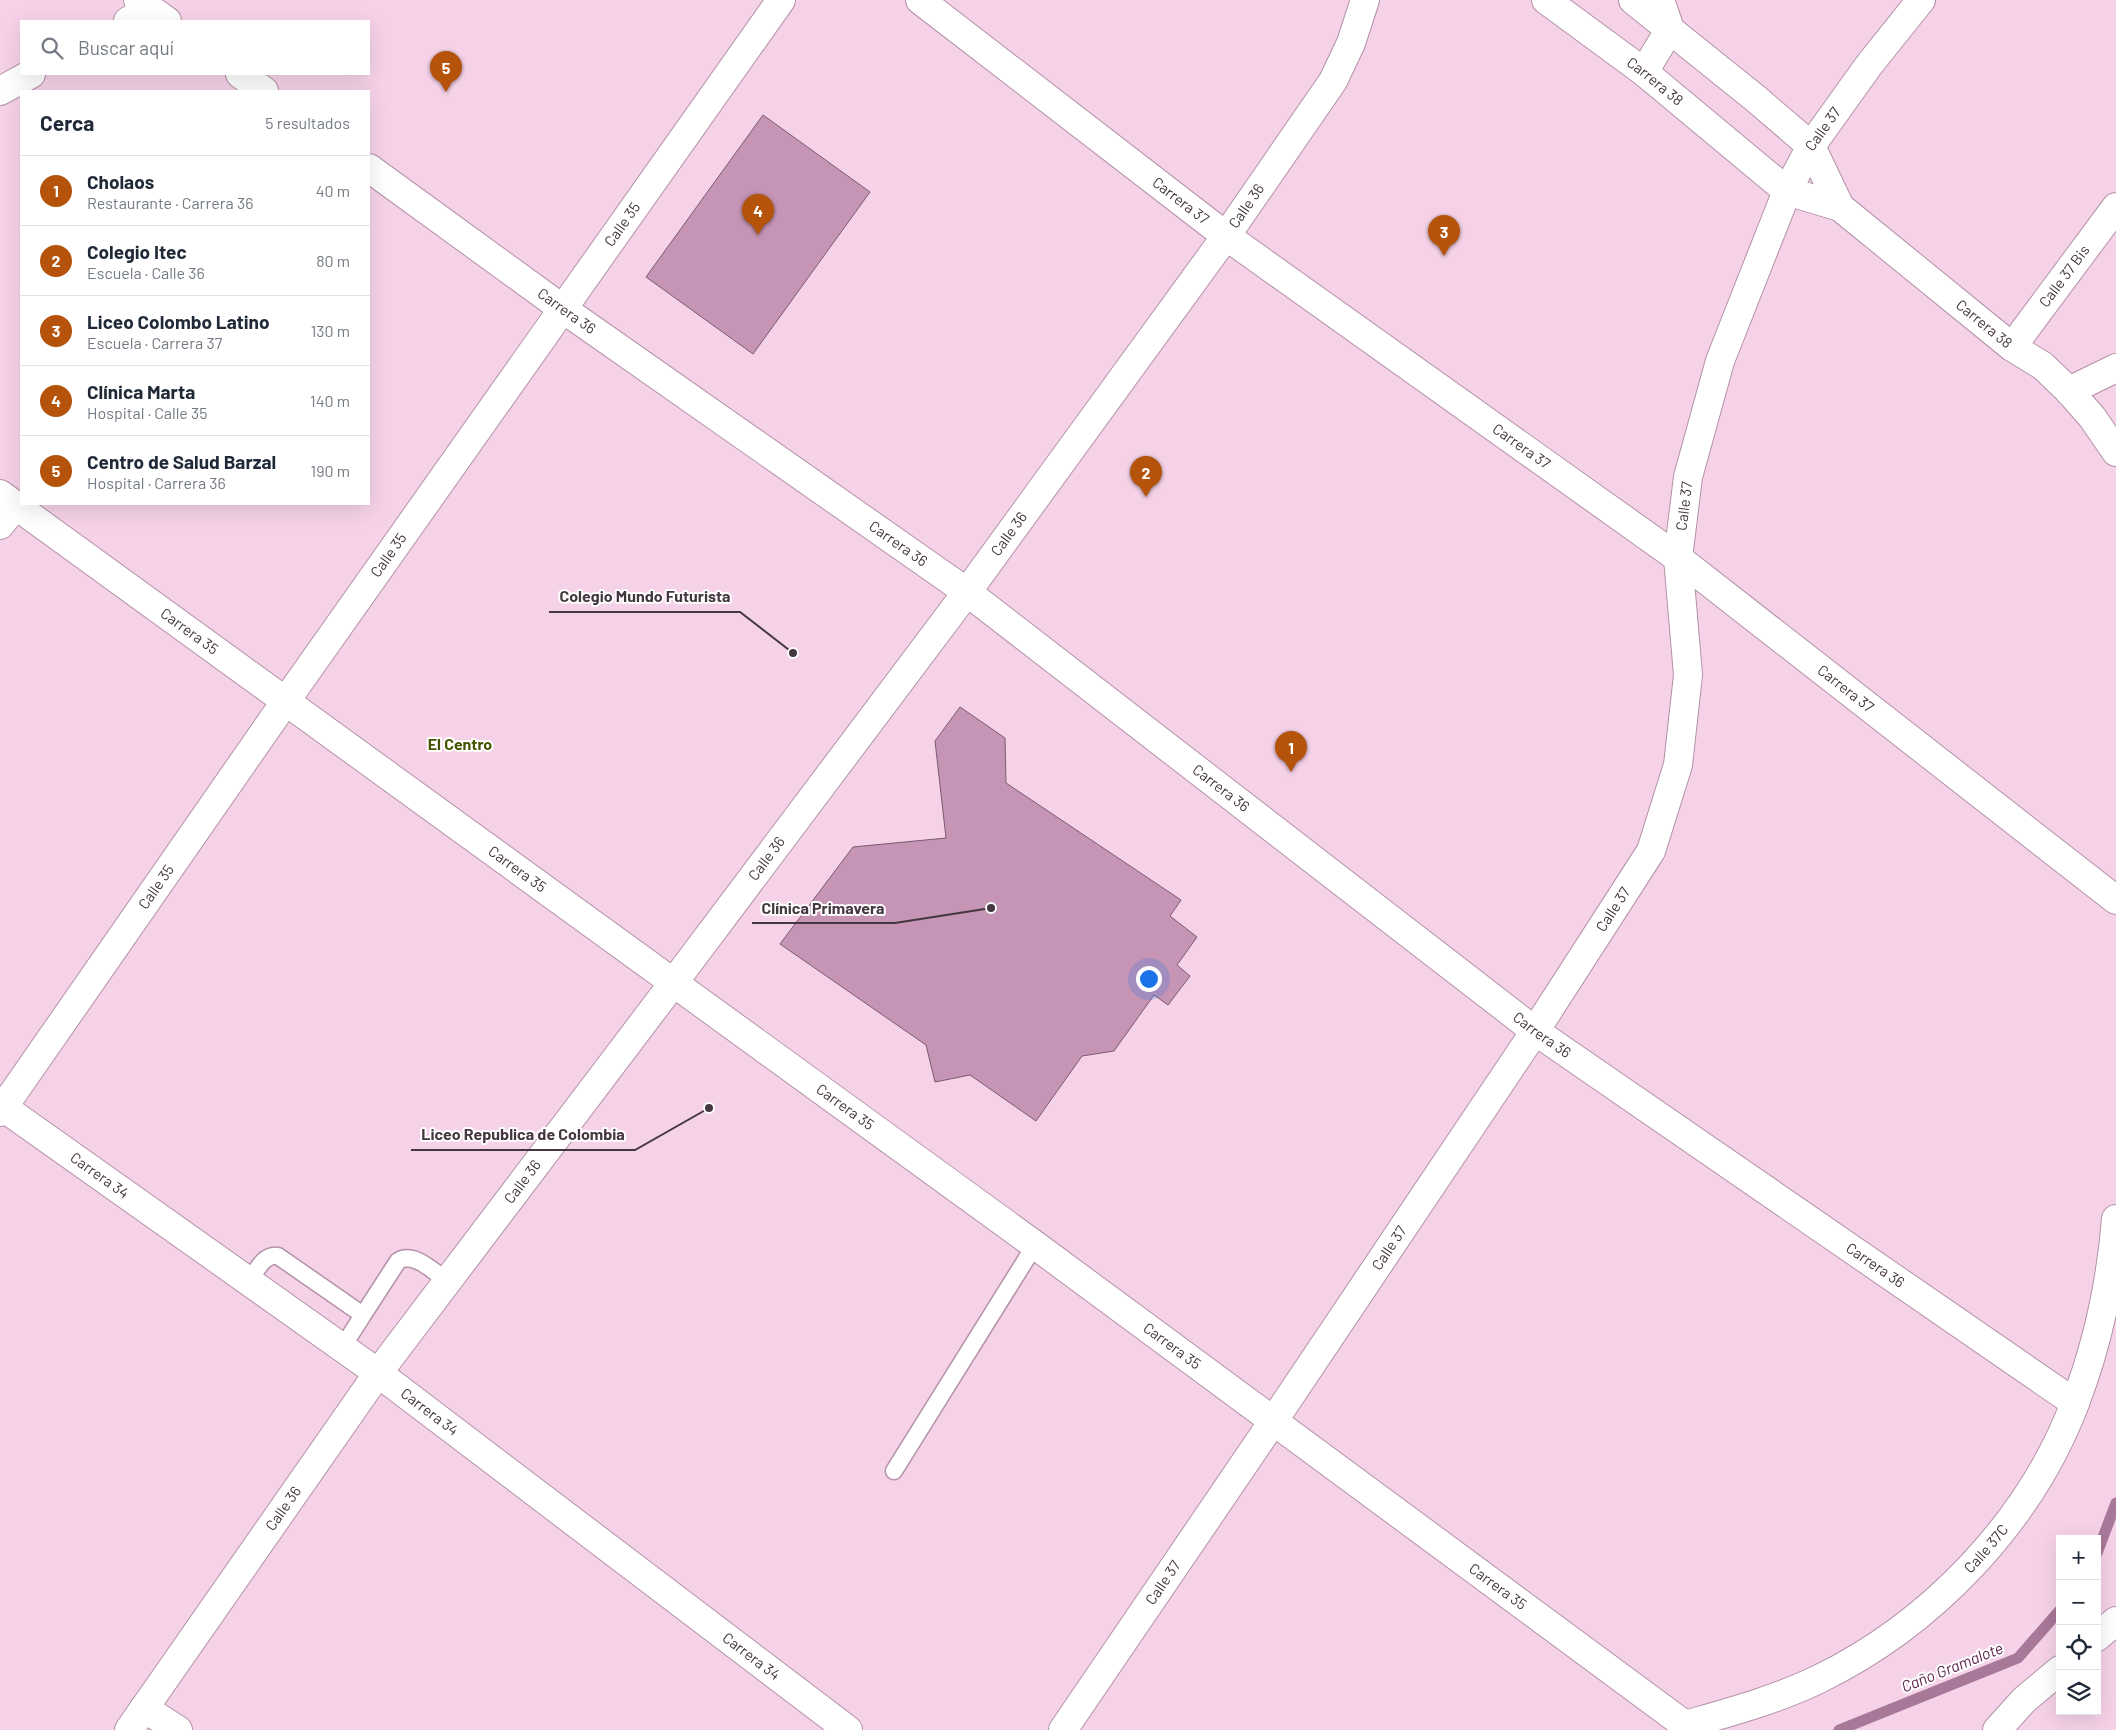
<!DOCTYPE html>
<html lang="es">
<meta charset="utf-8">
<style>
body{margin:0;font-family:Barlow,sans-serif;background:#f6f6f7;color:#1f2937}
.controls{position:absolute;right:15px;bottom:15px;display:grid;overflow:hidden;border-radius:0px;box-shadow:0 5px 20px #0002}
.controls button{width:45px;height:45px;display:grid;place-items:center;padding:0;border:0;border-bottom:1px solid #e0e1e3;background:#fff;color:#1f2937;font:25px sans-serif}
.you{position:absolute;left:1148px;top:978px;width:18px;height:18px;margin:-12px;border:4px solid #fff;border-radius:50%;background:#1a73e8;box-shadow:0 0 0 8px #1a73e833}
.badge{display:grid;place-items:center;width:32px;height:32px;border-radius:50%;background:#b45309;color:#fff;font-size:16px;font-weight:700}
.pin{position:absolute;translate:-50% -41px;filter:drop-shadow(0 1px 2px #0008)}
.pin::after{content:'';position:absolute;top:26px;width:18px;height:15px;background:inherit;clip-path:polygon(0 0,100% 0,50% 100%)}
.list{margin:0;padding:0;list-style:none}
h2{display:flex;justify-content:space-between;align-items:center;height:65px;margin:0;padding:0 20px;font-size:21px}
h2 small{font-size:16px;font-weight:400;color:#747a83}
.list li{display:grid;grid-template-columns:32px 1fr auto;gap:15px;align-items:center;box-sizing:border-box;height:70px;padding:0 20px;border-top:1px solid #e0e1e3}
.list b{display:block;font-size:19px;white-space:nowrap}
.list p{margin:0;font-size:16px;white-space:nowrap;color:#747a83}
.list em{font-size:16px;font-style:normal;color:#747a83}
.icon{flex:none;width:28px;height:28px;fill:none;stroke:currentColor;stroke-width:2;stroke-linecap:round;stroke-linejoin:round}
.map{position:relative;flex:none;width:2116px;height:1730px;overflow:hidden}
.search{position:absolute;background:#fff;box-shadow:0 5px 20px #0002;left:20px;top:20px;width:350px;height:55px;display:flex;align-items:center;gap:12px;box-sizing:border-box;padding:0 18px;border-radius:0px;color:#747a83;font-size:19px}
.panel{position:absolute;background:#fff;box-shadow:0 5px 20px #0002;left:20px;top:90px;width:350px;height:415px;border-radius:0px}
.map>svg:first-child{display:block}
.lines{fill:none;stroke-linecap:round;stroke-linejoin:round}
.stream{stroke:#a87898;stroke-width:11}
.building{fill:#c694b4;stroke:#7a5b6f}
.lane-casing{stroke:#b392a7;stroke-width:19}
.street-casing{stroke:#b392a7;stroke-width:30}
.secondary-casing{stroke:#b392a7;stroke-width:30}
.lane{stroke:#fff;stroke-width:16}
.street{stroke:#fff;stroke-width:28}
.secondary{stroke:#fff;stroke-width:28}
.labels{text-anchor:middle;stroke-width:4;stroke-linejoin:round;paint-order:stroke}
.street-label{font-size:15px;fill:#453740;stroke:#fff}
.neighbourhood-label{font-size:16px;font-weight:bold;fill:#465300;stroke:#fff}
.water-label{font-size:16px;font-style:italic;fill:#5a1f4a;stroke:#fff}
.leader{fill:none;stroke:#453740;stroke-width:2}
.callout-dot{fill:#453740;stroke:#fff;stroke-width:2}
.callout-label{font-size:16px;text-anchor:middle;font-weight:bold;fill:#453740;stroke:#fff;stroke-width:4;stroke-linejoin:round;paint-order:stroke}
</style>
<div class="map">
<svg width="2116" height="1730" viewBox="0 0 2116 1730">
<rect width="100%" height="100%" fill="#f6d2e9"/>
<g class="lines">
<path class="stream" d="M2097,1553L2116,1503
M1839,1730L2018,1658L2060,1610"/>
</g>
<path class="building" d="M763,115L870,192L753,354L646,277Z
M960,707L1005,738L1006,783L1181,900L1170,916L1197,937L1177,965L1190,976L1168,1005L1154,995L1114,1051L1082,1056L1036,1121L970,1075L935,1082L926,1045L780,944L853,847L946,838L935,741Z"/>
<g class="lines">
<g class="lane-casing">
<path id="lane" d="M249,1281C256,1272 264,1253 278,1256L363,1315L398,1261C414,1251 434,1272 447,1281
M342,1348L363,1315
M894,1471L1035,1245"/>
</g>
<g class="street-casing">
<g id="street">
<path d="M138,0L167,21"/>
<path id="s1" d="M920,0L1226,236L1678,558L2116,900"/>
<path d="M128,21L151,9"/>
<path d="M1644,72L1670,29L1660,0"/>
<path d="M240,74L264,91"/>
<path d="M0,91L31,74"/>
<path d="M1811,146L1840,207"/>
<path id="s2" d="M369,168L563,309L967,592L1535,1031L2075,1403"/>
<path id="s3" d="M1787,191L1840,207L2012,347L2043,366L2069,391L2092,417L2116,452"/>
<path id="s4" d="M2012,347L2116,207"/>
<path d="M2069,391L2116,368"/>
<path id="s5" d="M0,494L1035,1245L1685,1725"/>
<path d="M0,525L16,505"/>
<path id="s6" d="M0,1105L378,1373L848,1730"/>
<path d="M2097,1637L2116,1621"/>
<path d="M144,1708L178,1730"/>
<path id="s7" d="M129,1730L378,1373L674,982L967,592L1226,236L1333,81L1351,43L1365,0"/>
<path id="s8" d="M1682,1730L1685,1725C1730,1712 1775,1700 1817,1680C1931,1625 2030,1522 2075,1403C2097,1346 2111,1280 2116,1219"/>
<path d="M1997,1730L2024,1700L2060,1670"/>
</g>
</g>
<g class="secondary-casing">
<g id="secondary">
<path id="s9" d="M1546,0L1644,72L1787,191"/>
<path d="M1633,0L1755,98L1811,146"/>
<path id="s10" d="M0,1112L285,702L781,0"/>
<path id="s11" d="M1063,1730L1274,1420L1535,1031L1651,851L1678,765L1688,675L1678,558L1688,477L1720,361L1787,191L1811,146L1869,65L1921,0"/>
</g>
</g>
<use href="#lane" class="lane"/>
<use href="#street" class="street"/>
<use href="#secondary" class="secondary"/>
</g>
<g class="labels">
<g class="street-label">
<text dy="5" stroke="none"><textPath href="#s9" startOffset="136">Carrera 38</textPath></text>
<text dy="5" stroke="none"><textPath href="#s11" startOffset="1812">Calle 37</textPath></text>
<text dy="5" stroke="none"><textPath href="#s1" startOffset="329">Carrera 37</textPath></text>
<text dy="5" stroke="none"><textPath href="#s7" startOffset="1890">Calle 36</textPath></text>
<text dy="5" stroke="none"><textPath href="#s10" startOffset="1084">Calle 35</textPath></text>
<text dy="5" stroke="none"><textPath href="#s4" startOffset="88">Calle 37 Bis</textPath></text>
<text dy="5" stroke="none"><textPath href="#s2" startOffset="244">Carrera 36</textPath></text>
<text dy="5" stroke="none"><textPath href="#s3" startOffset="241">Carrera 38</textPath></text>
<text dy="5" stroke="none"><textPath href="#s1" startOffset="749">Carrera 37</textPath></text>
<text dy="5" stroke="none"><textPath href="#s11" startOffset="1408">Calle 37</textPath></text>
<text dy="5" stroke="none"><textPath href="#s7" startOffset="1485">Calle 36</textPath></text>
<text dy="5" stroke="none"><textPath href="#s2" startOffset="649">Carrera 36</textPath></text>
<text dy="5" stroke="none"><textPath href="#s10" startOffset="679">Calle 35</textPath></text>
<text dy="5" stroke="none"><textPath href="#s5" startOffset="234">Carrera 35</textPath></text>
<text dy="5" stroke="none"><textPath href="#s1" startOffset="1154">Carrera 37</textPath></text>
<text dy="5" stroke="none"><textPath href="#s2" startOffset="1054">Carrera 36</textPath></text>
<text dy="5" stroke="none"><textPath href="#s7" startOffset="1080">Calle 36</textPath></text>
<text dy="5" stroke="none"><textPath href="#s5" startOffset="639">Carrera 35</textPath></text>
<text dy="5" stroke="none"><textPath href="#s10" startOffset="274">Calle 35</textPath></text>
<text dy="5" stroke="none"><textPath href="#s11" startOffset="988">Calle 37</textPath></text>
<text dy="5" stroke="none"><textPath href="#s2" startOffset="1459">Carrera 36</textPath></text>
<text dy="5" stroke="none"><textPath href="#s5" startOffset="1044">Carrera 35</textPath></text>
<text dy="5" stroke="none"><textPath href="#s6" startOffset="122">Carrera 34</textPath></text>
<text dy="5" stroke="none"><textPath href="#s7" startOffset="675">Calle 36</textPath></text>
<text dy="5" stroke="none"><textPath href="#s11" startOffset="582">Calle 37</textPath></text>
<text dy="5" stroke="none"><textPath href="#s2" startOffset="1864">Carrera 36</textPath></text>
<text dy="5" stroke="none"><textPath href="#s5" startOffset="1449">Carrera 35</textPath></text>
<text dy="5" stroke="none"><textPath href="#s6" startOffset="528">Carrera 34</textPath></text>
<text dy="5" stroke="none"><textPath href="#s7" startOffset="270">Calle 36</textPath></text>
<text dy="5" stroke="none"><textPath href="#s8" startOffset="361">Calle 37C</textPath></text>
<text dy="5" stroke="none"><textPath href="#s11" startOffset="178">Calle 37</textPath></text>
<text dy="5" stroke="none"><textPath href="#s5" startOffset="1854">Carrera 35</textPath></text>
<text dy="5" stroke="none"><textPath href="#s6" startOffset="932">Carrera 34</textPath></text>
</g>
<g class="neighbourhood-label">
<text x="460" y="750">El Centro</text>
</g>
<g class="water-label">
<text transform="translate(1952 1667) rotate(-22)" y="6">Caño Gramalote</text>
</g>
</g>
<path class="leader" d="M793 653L740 612H549M991 908L895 923H752M709 1108L635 1150H411"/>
<g class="callout-dot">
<circle cx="793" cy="653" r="5"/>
<circle cx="991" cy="908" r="5"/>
<circle cx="709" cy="1108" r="5"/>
</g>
<g class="callout-label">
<text x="645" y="602">Colegio Mundo Futurista</text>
<text x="823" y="914">Clínica Primavera</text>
<text x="523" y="1140">Liceo Republica de Colombia</text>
</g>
</svg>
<div class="controls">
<button>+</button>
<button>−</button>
<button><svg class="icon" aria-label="locate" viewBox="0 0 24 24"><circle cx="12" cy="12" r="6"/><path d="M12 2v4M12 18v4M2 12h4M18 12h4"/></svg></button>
<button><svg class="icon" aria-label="layers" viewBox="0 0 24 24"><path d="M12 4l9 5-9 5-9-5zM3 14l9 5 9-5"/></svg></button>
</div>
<div class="you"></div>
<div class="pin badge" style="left:1291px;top:772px">1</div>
<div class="pin badge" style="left:1146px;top:497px">2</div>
<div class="pin badge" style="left:1444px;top:256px">3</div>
<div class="pin badge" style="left:758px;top:235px">4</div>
<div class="pin badge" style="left:446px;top:92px">5</div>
<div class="search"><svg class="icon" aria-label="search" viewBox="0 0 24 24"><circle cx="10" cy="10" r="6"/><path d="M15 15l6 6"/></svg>Buscar aquí</div>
<section class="panel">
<h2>Cerca<small>5 resultados</small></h2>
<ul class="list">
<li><span class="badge">1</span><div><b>Cholaos</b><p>Restaurante · Carrera 36</p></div><em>40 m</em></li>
<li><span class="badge">2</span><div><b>Colegio Itec</b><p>Escuela · Calle 36</p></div><em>80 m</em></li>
<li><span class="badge">3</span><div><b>Liceo Colombo Latino</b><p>Escuela · Carrera 37</p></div><em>130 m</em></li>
<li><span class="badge">4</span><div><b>Clínica Marta</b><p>Hospital · Calle 35</p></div><em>140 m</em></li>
<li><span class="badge">5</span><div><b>Centro de Salud Barzal</b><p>Hospital · Carrera 36</p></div><em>190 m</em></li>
</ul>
</section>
</div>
